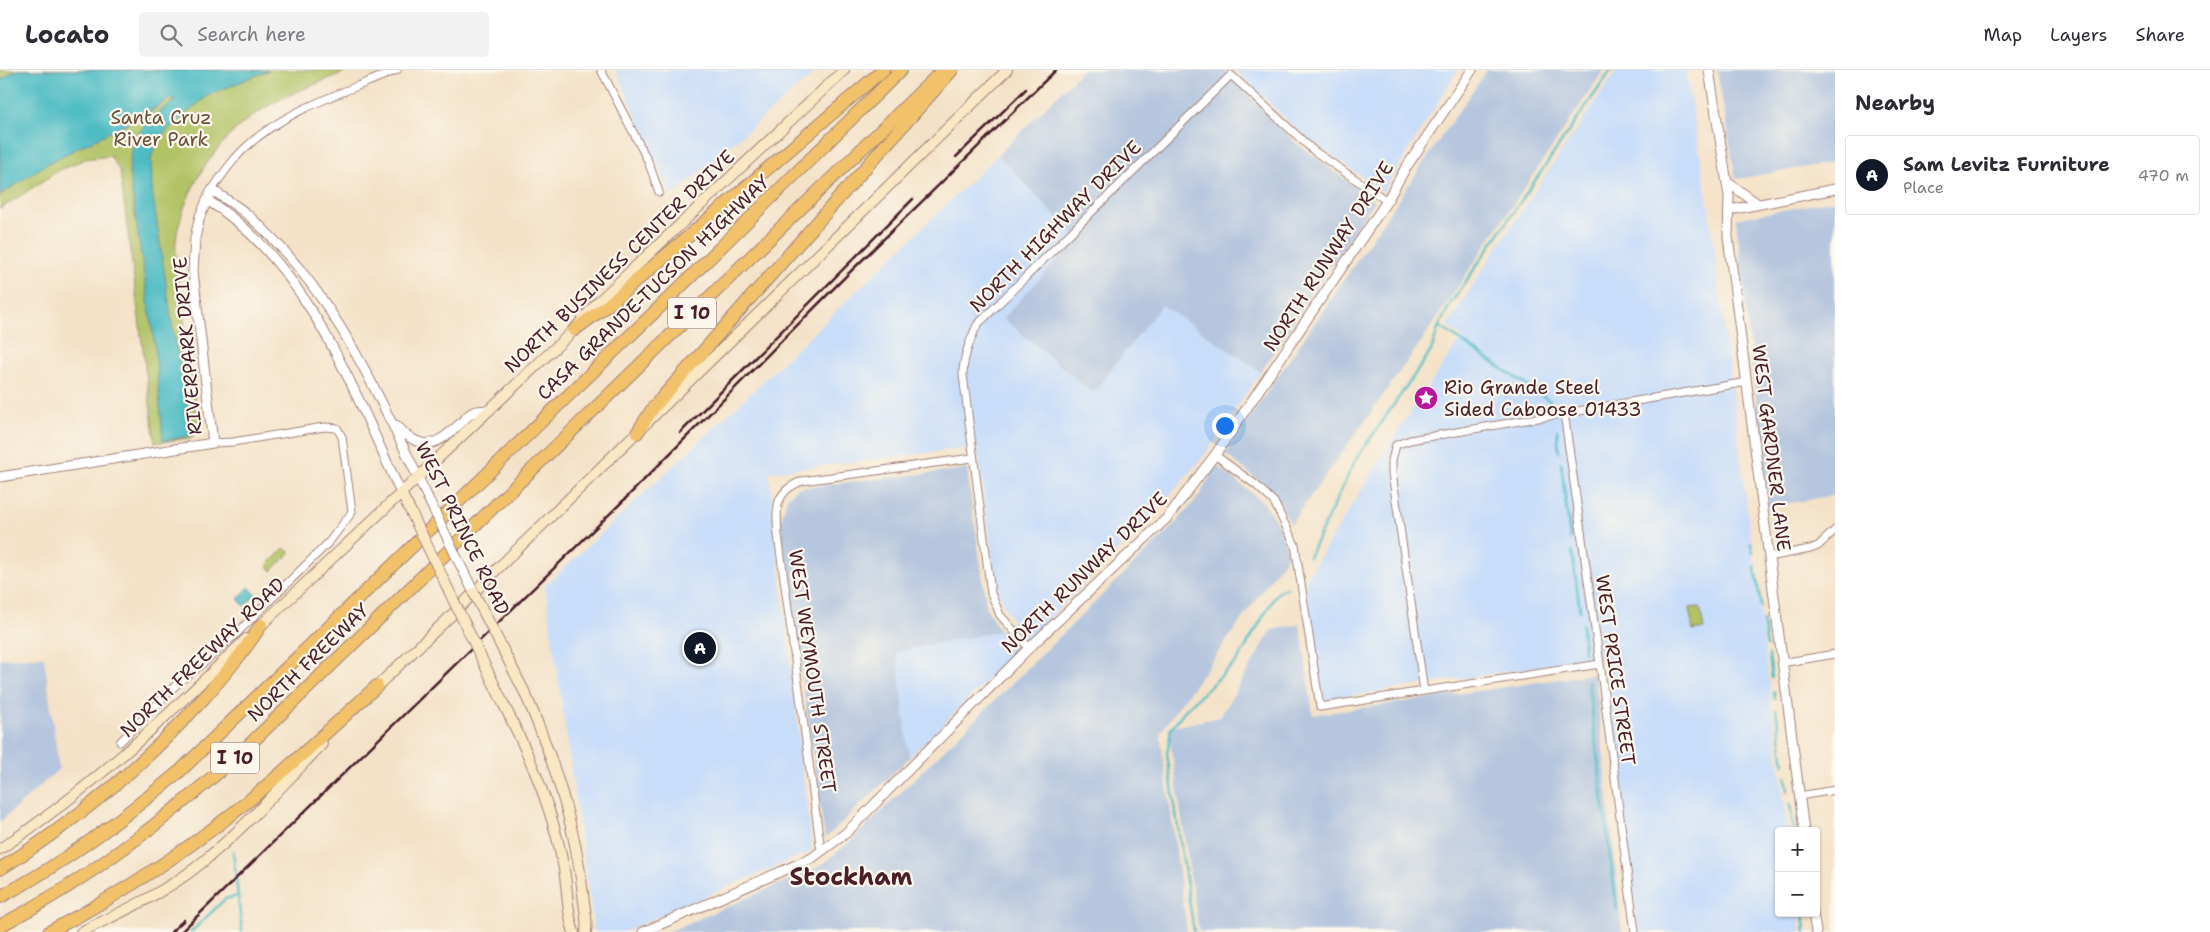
<!DOCTYPE html>
<meta charset="utf-8">
<style>
body{margin:0;font-family:"Shantell Sans",sans-serif;background:#f2f2f3;color:#2b2b33}
.controls{position:absolute;right:15px;bottom:15px;display:grid;overflow:hidden;border-radius:5px;box-shadow:0 1px 4px #0004}
.controls button{width:45px;height:45px;display:grid;place-items:center;padding:0;border:0;border-bottom:1px solid #e1e1e2;background:#fff;color:#2b2b33;font:25px sans-serif}
.you{position:absolute;left:1224px;top:355px;width:18px;height:18px;margin:-12px;border:4px solid #fff;border-radius:50%;background:#1a73e8;box-shadow:0 0 0 8px #1a73e833}
.badge{display:grid;place-items:center;width:32px;height:32px;border-radius:50%;background:#111827;color:#fff;font-size:16px;font-weight:700}
.pin{position:absolute;translate:-50% -50%;border:2px solid #fff;box-shadow:0 1px 5px #0006}
.list{margin:0;padding:0;list-style:none}
h2{display:flex;justify-content:space-between;align-items:center;height:65px;margin:0;padding:0 20px;font-size:21px}
h2 small{font-size:16px;font-weight:400;color:#7c7c81}
.list li{display:grid;grid-template-columns:32px 1fr auto;gap:15px;align-items:center;box-sizing:border-box;height:80px;margin:0 10px 10px;padding:0 10px;border:1px solid #e1e1e2;border-radius:5px}
.list b{display:block;font-size:19px;white-space:nowrap}
.list p{margin:0;font-size:16px;white-space:nowrap;color:#7c7c81}
.list em{font-size:16px;font-style:normal;color:#7c7c81}
.icon{flex:none;width:28px;height:28px;fill:none;stroke:currentColor;stroke-width:2;stroke-linecap:round;stroke-linejoin:round}
.map{position:relative;flex:none;width:1835px;height:862px;overflow:hidden}
header{display:flex;align-items:center;gap:30px;box-sizing:border-box;height:70px;padding:0 25px;background:#fff;border-bottom:1px solid #e1e1e2}
header strong{font-size:24px}
nav{display:flex;gap:28px;margin-inline-start:auto;font-size:18px}
.search{width:350px;height:45px;background:#f2f2f3;display:flex;align-items:center;gap:12px;box-sizing:border-box;padding:0 18px;border-radius:5px;color:#7c7c81;font-size:19px}
main{display:flex}
aside{flex:1;background:#fff}
.map>svg:first-child{display:block}
.built{fill:#c8ddf9}
.industrial{fill:#b6c6de}
.green{fill:#b2c366;stroke:#7e7148}
.water{fill:#4ebcc4;stroke:#4c6e78}
.lines{fill:none;stroke-linecap:round;stroke-linejoin:round}
.stream{stroke:#4ebcc4;stroke-width:2.5}
.minor-casing{stroke:#9f807a;stroke-width:9}
.tertiary-casing{stroke:#9f807a;stroke-width:11}
.secondary-casing{stroke:#9f807a;stroke-width:12}
.motorway-casing{stroke:#9f807a;stroke-width:14}
.minor{stroke:#fff;stroke-width:7}
.tertiary{stroke:#fff;stroke-width:9}
.secondary{stroke:#fae7c3;stroke-width:10}
.motorway{stroke:#f2c26a;stroke-width:12}
.rail{stroke:#4a1f2b;stroke-width:2.5}
.tertiary-bridge-casing{stroke:#9f807a;stroke-width:11;stroke-linecap:butt}
.secondary-bridge-casing{stroke:#9f807a;stroke-width:12;stroke-linecap:butt}
.tertiary-bridge{stroke:#fff;stroke-width:9}
.secondary-bridge{stroke:#fae7c3;stroke-width:10}
.labels{text-anchor:middle;stroke-width:4.5;stroke-linejoin:round;paint-order:stroke}
.shield{fill:#fbf7ec;stroke:#7f6065;stroke-width:1}
.shield-label{font-size:18px;font-weight:bold;fill:#4a1f2b}
.park-label{font-size:19px;fill:#69503d;stroke:#fbf7ec}
.street-label{font-size:19px;fill:#4a1f2b;stroke:#fbf7ec}
.poi-label{font-size:19px;fill:#4a1f2b;stroke:#fbf7ec;text-anchor:start}
.district-label{font-size:24px;font-weight:bold;fill:#4a1f2b;stroke:#fbf7ec}
</style>
<header>
<strong>Locato</strong>
<div class="search"><svg class="icon" aria-label="search" viewBox="0 0 24 24"><circle cx="10" cy="10" r="6"/><path d="M15 15l6 6"/></svg>Search here</div>
<nav><a>Map</a><a>Layers</a><a>Share</a></nav>
</header>
<main>
<div class="map">
<svg width="1835" height="862" viewBox="0 0 1835 862">
<rect width="100%" height="100%" fill="#fbf7ec"/>
<filter id="ink" filterUnits="userSpaceOnUse"><feTurbulence type="fractalNoise" baseFrequency=".02" numOctaves="2"/><feDisplacementMap in="SourceGraphic" scale="10" xChannelSelector="R" yChannelSelector="G"/><feConvolveMatrix kernelMatrix="1 2 1 2 8 2 1 2 1" color-interpolation-filters="sRGB"/></filter>
<filter id="wash" filterUnits="userSpaceOnUse"><feTurbulence type="fractalNoise" baseFrequency=".0096" numOctaves="4" result="noise"/><feDisplacementMap in="SourceGraphic" scale="20" xChannelSelector="R" yChannelSelector="G"/><feGaussianBlur stdDeviation="1.12" result="paint"/><feColorMatrix in="noise" values="0 0 0 0 0 0 0 0 0 0 0 0 0 0 0 0 0 1.4 0 .05"/><feComposite in="paint" operator="in"/></filter>
<g filter="url(#wash)">
<rect width="100%" height="100%" fill="#f4e2c8"/>
<path class="built" d="M616,0H818L672,126Z
M1231,0H1458L1383,122L1300,63L1241,5Z
M1617,0H1686L1709,139L1788,761H1779V843H1799L1801,862H1638L1605,586L1324,630L1305,511L1402,355L1462,267L1447,256L1498,176Z
M998,85L1078,169L1003,248L1093,323L1162,235L1261,302L1204,386L1147,452L909,688L897,581L1000,561L1013,550L1005,538L996,516L977,377L769,402L812,781L623,862H596L594,859L545,516L747,327Z"/>
<path class="industrial" d="M1083,0H1224L1296,73L1374,131L1261,302L1162,235L1093,323L1003,248L1077,169L998,85Z
M1487,0H1604L1418,276L1291,454L1273,422L1225,384Z
M1717,0H1835V92L1736,109Z
M1835,130V425L1768,437L1736,149Z
M1216,395L1263,432L1280,457L1288,485L1160,663L1187,862H668L819,797L850,772L1176,453L1200,425Z
M967,399L987,539L1000,561L897,582L909,688L825,769L780,453L787,428L797,418Z
M1300,554L1313,645L1595,604L1622,862H1199L1168,658L1220,647L1272,560Z
M44,587L59,699L0,752V589Z"/>
<path class="green" d="M0,0H350C318,14 282,25 254,45C215,72 186,118 177,163C173,189 179,217 183,243C188,280 193,318 198,355L191,368L155,373L120,101L110,86L85,89L58,101L0,139Z
M284,478L290,483L272,501L267,495Z
M1700,537L1704,559L1693,561L1689,538Z"/>
<path class="water" d="M17,0H269L207,26L165,62L155,76L151,88L152,120L173,260L194,365L163,371L155,278L129,103C131,65 144,51 175,31V29H169L148,43L48,93L0,125V10Z
M249,517L256,525L244,536L238,529Z"/>
<g class="lines">
<path class="stream" d="M1439,256L1550,331
M1557,360L1559,382
M1561,393L1570,468
M1751,473L1753,483
M1572,481L1580,541
M1309,487L1356,389L1431,281L1439,256L1451,233L1611,0
M1755,496L1761,537
M1763,551L1767,576
M1582,554L1584,582
M1769,585L1772,608
M1588,612L1617,840
M1774,621L1775,629
M1776,640L1784,694
M1786,707L1788,721
M1790,734L1794,761
M233,781L242,862
M1803,843L1805,862
M191,862L225,829L238,826
M1194,862L1167,684L1171,659L1184,641L1238,590L1277,523L1287,518"/>
</g>
</g>
<g filter="url(#ink)">
<g class="lines">
<g class="minor-casing">
<path id="minor" d="M601,0L648,91L659,122
M212,120C222,105 232,90 245,78C286,39 346,22 397,0
M1564,343L1600,594L1635,862
M1215,385L1256,415L1274,432L1295,475L1320,637L1600,594
M1769,487L1810,479L1818,476L1835,460
M1029,578L1000,545L991,523L963,305C963,287 970,271 977,255L1231,5L1314,81L1387,131
M1781,593L1835,584
M1424,621L1392,403V390L1396,375L1410,370L1747,312
M120,672L177,614L206,591L236,564L329,472L352,442L342,367L337,358L324,357L233,372L213,373
M1799,726L1835,720
M821,781L778,465C776,438 774,422 802,411L972,388"/>
</g>
<g class="tertiary-casing">
<path id="tertiary" d="M1709,0L1729,126L1728,167L1804,761
M1727,112L1758,134
M207,130C307,191 354,322 401,423
M1730,140L1835,119
M396,355C423,384 436,376 462,352C465,349 469,343 474,342C478,340 485,341 490,340
M0,407L213,373L193,202L195,168L200,146L212,120C224,128 238,136 249,146C335,221 378,326 427,426
M1813,843L1816,862
M643,862L812,788L846,763L1029,578L1167,448L1215,385L1387,131L1405,99L1472,0"/>
</g>
<g class="secondary-casing">
<path id="secondary" d="M401,423L411,442
M257,559L574,260L597,233L844,0
M373,620L458,539L487,509L1007,0
M525,623C553,687 575,754 583,824C584,836 588,850 586,862
M503,633C529,684 552,737 563,794C568,815 566,841 574,862
M0,779C91,719 169,645 246,569
M81,862C119,843 160,825 194,799C241,762 281,717 322,674"/>
</g>
<g class="motorway-casing">
<path id="motorway" d="M574,260L608,235L883,0
M637,363L653,338L952,0
M0,799C76,751 143,696 203,629C224,605 244,582 261,555
M0,827C65,793 123,748 179,702L666,231L901,0
M0,856C93,807 170,746 247,677L943,0
M49,862C128,820 204,770 272,711C308,680 342,648 377,616"/>
</g>
<use href="#minor" class="minor"/>
<use href="#tertiary" class="tertiary"/>
<use href="#secondary" class="secondary"/>
<use href="#motorway" class="motorway"/>
<path class="rail" d="M956,87L1026,19
M1422,333L1430,322
M680,363L913,129
M171,862L184,850
M181,862L625,429L848,204L1056,0"/>
<g class="tertiary-bridge-casing">
<path id="tertiary-bridge" d="M427,426L474,523"/>
</g>
<g class="secondary-bridge-casing">
<path id="secondary-bridge" d="M411,442L503,633
M474,523L525,623"/>
</g>
<use href="#tertiary-bridge" class="tertiary-bridge"/>
<use href="#secondary-bridge" class="secondary-bridge"/>
</g>
</g>
<defs>
<g id="sight-disc" transform="scale(1.25)"><circle r="9.5" fill="#b5179e" stroke="#fbf7ec"/><path d="M0-6L1.8-2.2L6-1.7L2.9 1.2L3.7 5.4L0 3.3L-3.7 5.4L-2.9 1.2L-6-1.7L-1.8-2.2Z" fill="#fff"/></g>
</defs>
<g fill-rule="evenodd">
<use href="#sight-disc" x="1426" y="328"/>
</g>
<g class="labels">
<g class="shield">
<rect x="668" y="227.5" width="48" height="31" rx="4"/>
<rect x="211" y="672.5" width="48" height="31" rx="4"/>
</g>
<g class="shield-label">
<text x="692" y="249">I 10</text>
<text x="235" y="694">I 10</text>
</g>
<g class="park-label">
<text x="161" y="54">Santa Cruz<tspan x="161" dy="22">River Park</tspan></text>
</g>
<g class="street-label">
<text transform="translate(1055 156) rotate(-45)" y="7">NORTH HIGHWAY DRIVE</text>
<text transform="translate(1328 186) rotate(-57)" y="7">NORTH RUNWAY DRIVE</text>
<text transform="translate(619 191) rotate(-44)" y="7">NORTH BUSINESS CENTER DRIVE</text>
<text transform="translate(653 217) rotate(-44)" y="7">CASA GRANDE-TUCSON HIGHWAY</text>
<text transform="translate(187 276) rotate(-95)" y="7">RIVERPARK DRIVE</text>
<text transform="translate(1772 378) rotate(83)" y="7">WEST GARDNER LANE</text>
<text transform="translate(463 458) rotate(64)" y="7">WEST PRINCE ROAD</text>
<text transform="translate(1084 502) rotate(-44)" y="7">NORTH RUNWAY DRIVE</text>
<text transform="translate(202 587) rotate(-44)" y="7">NORTH FREEWAY ROAD</text>
<text transform="translate(308 592) rotate(-44)" y="7">NORTH FREEWAY</text>
<text transform="translate(1616 600) rotate(82)" y="7">WEST PRICE STREET</text>
<text transform="translate(813 601) rotate(82)" y="7">WEST WEYMOUTH STREET</text>
</g>
<g class="poi-label">
<text x="1444" y="324">Rio Grande Steel<tspan x="1444" dy="22">Sided Caboose 01433</tspan></text>
</g>
<g class="district-label">
<text x="851" y="815">Stockham</text>
</g>
</g>
</svg>
<div class="controls">
<button>+</button>
<button>−</button>
</div>
<div class="you"></div>
<div class="pin badge" style="left:700px;top:578px">A</div>
</div>
<aside>
<h2>Nearby<small></small></h2>
<ul class="list">
<li><span class="badge">A</span><div><b>Sam Levitz Furniture</b><p>Place</p></div><em>470 m</em></li>
</ul>
</aside>
</main>
